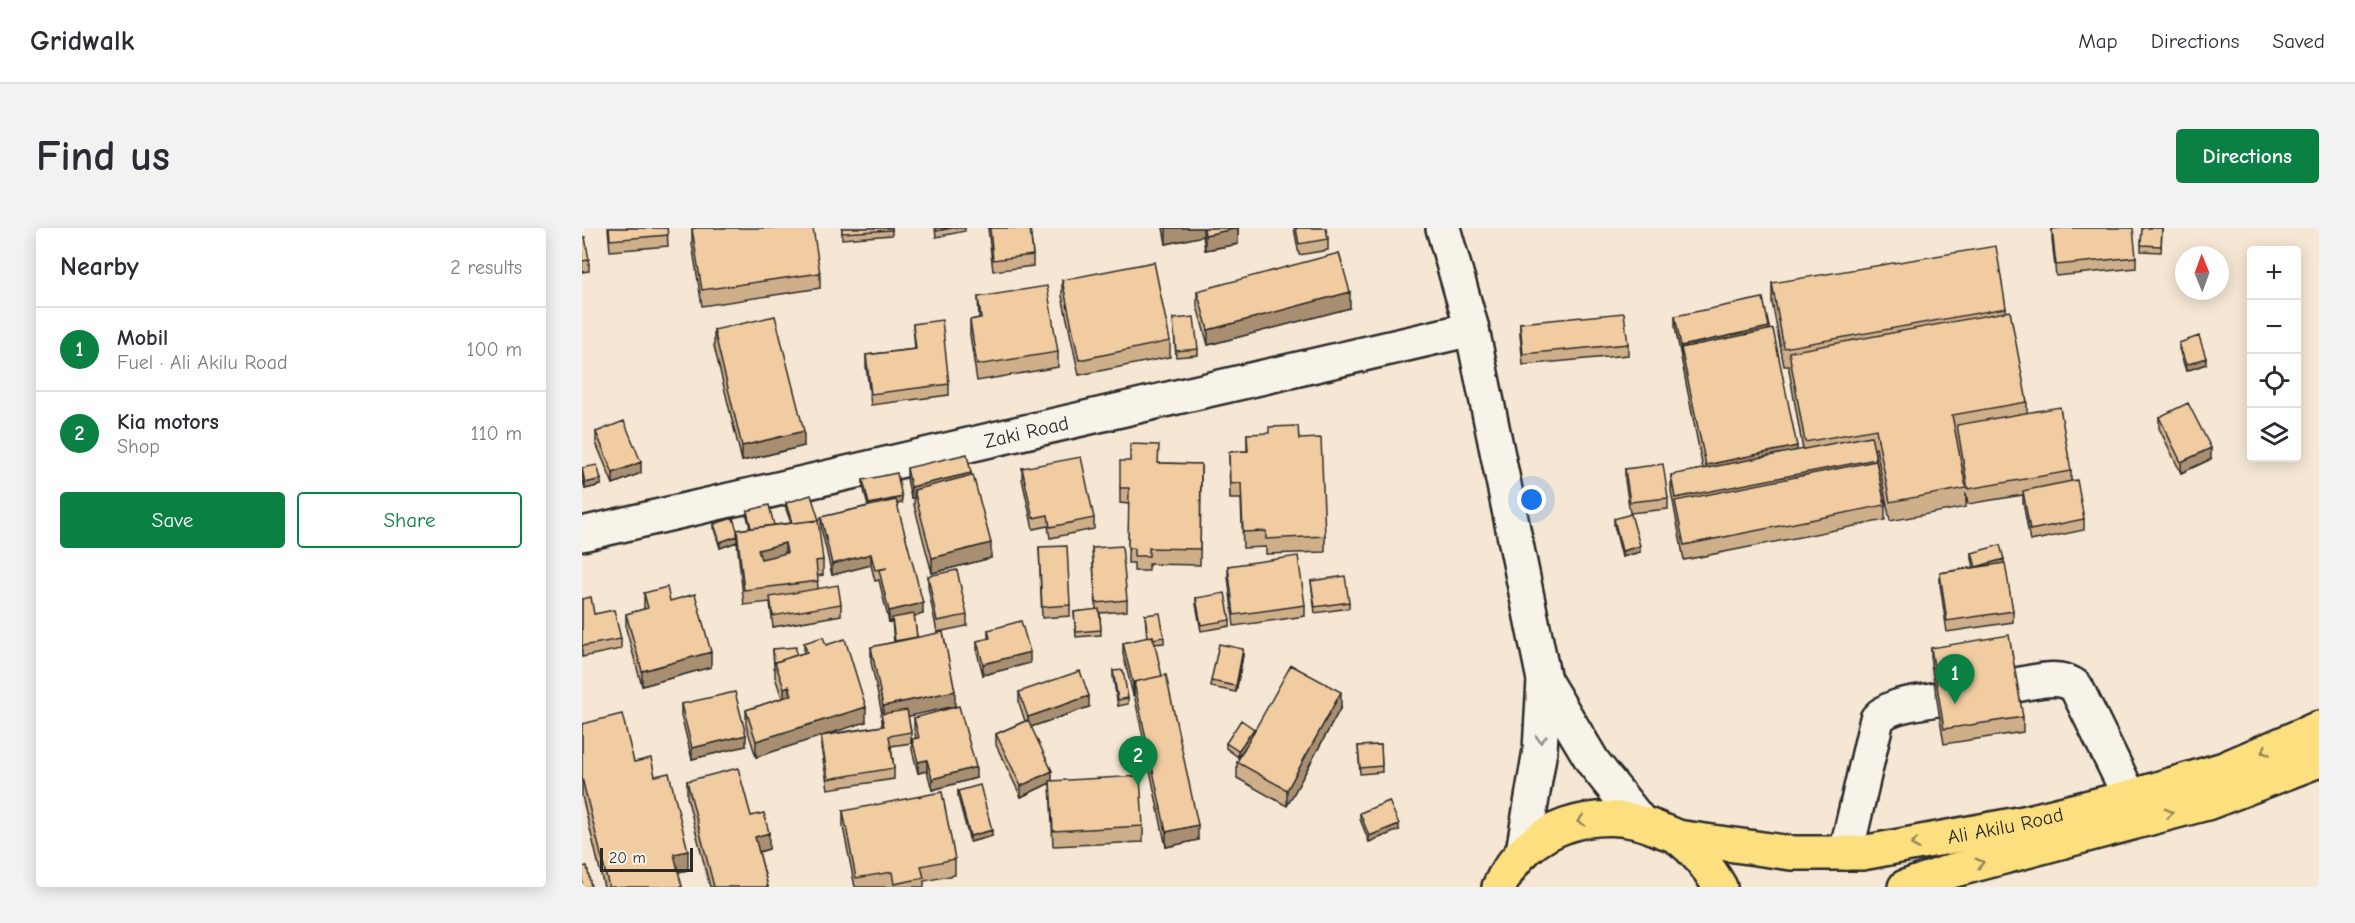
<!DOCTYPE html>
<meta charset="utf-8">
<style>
body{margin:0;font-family:"Comic Neue",sans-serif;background:#f2f2f3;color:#2b2b33}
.controls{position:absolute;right:18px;top:18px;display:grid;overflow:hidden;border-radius:6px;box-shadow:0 3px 15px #0003}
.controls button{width:54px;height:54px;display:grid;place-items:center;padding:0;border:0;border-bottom:2px solid #e1e1e2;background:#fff;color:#2b2b33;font:30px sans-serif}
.compass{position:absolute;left:1593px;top:18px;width:54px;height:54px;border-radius:50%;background:#fff;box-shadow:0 3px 15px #0003;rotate:359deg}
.scale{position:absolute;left:18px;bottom:15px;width:93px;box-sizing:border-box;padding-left:6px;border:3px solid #2b2b2b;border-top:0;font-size:16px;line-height:21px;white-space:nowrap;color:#2b2b2b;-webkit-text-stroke:4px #f7f3e8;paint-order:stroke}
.you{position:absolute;left:950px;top:272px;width:21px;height:21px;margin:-15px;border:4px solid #fff;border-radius:50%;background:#1a73e8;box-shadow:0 0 0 9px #1a73e833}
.badge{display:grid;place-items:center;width:39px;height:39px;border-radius:50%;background:#0b8043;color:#fff;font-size:20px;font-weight:700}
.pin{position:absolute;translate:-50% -50px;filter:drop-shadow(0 2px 3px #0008)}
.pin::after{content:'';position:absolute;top:32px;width:21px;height:18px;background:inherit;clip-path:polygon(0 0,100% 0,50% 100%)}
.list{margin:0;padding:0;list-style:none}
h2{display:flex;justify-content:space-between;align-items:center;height:78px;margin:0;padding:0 24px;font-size:26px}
h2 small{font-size:20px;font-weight:400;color:#7c7c81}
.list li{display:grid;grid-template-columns:39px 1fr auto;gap:18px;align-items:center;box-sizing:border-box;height:84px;padding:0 24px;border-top:2px solid #e1e1e2}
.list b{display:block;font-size:22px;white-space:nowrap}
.list p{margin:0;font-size:20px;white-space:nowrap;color:#7c7c81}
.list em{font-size:20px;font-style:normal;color:#7c7c81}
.actions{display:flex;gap:12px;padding:18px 24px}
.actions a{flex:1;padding:14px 0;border:2px solid #0b8043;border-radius:6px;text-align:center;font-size:21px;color:#0b8043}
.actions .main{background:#0b8043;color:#fff}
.icon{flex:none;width:33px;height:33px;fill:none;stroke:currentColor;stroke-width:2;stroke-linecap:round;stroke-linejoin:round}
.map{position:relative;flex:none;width:1737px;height:659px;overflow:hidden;border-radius:6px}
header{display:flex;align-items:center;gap:36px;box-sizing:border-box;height:84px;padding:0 30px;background:#fff;border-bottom:2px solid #e1e1e2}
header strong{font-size:28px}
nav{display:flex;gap:33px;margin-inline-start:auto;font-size:21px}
.intro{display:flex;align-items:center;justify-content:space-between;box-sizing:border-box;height:144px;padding:0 36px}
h1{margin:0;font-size:42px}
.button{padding:15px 27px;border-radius:6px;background:#0b8043;color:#fff;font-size:21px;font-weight:700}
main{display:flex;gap:36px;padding:0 36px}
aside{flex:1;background:#fff;border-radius:6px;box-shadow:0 3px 15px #0003}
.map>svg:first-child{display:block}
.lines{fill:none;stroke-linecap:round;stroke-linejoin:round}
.minor-casing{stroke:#2b2b2b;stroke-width:38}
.major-casing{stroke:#2b2b2b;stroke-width:38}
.minor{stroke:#f7f3e8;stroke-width:33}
.major{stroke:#fce080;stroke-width:33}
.wall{fill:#cfaf8a;stroke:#2b2b2b;stroke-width:1.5}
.shaded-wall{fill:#a98f71;stroke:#2b2b2b;stroke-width:1.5}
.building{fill:#f1cca1;stroke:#2b2b2b;stroke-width:1.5;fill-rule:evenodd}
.oneway{stroke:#918f8a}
.oneway2{stroke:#948656}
.labels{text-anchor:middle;stroke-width:4.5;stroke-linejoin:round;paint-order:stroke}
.street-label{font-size:20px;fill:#2b2b2b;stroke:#f7f3e8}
</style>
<header>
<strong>Gridwalk</strong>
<nav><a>Map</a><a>Directions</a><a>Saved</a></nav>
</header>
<div class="intro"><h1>Find us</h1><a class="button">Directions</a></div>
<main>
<aside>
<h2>Nearby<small>2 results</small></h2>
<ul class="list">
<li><span class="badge">1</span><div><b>Mobil</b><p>Fuel · Ali Akilu Road</p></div><em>100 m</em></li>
<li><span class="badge">2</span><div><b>Kia motors</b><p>Shop</p></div><em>110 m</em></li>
</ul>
<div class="actions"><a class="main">Save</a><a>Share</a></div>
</aside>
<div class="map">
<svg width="1737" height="659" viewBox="0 0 1737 659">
<rect width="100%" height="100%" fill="#f5e7d3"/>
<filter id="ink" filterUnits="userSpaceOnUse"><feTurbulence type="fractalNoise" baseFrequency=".0167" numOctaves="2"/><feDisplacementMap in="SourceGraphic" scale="12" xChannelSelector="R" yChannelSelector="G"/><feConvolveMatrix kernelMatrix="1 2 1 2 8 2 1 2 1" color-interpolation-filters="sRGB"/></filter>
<g filter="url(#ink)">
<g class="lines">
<g class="minor-casing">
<g id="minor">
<path d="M861,0L890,101L962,452L958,522L941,624"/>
<path id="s1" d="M0,306L890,101"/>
<path d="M962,452L1011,534L1057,592"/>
<path d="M1433,457C1453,454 1478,445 1494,459L1548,569"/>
<path d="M1264,625L1295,491C1307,476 1336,475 1355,471"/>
</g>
</g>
<g class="major-casing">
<g id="major">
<path id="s2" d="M1095,609L1209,625H1280L1442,595L1548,569L1642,541L1737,500"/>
<path d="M917,659C944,598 1017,575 1076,601C1083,604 1091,606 1097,610C1115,624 1127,640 1138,659"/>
<path d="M1323,659L1369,643L1625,575L1737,532"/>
</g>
</g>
<use href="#minor" class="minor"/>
<use href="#major" class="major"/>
</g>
<path class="wall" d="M26,0H85L86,18L28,23Z
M260,0H310V7L260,11Z
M353,0H383V3L354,9Z
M406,0H448L451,27V38L411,43Z
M581,0H656V16L623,22L621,8L584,16Z
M712,0H744L746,11V22L717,27Z
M1560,0H1580L1579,24L1559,23Z
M110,1L238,45V60L120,78L110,16Z
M1470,1L1554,29V40L1474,48L1470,12Z
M0,9L7,32V43L0,44Z
M480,52L588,113V129L497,147L480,68Z
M1190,55L1424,80V84L1445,174V184L1489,243V253L1502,291V302L1448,313L1441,274V267L1386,276L1384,265V279L1308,293L1294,220L1292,221L1303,277V292L1102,332L1089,263V247L1121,241L1093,99V88L1187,102L1215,223L1221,222L1207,142V138H1202L1190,74Z
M615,63L768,80L626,117L615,78Z
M396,69L476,124V139L395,153L388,107V92L397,90Z
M591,91L616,121V127L594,129Z
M938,95L1046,116V127L941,137L938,106Z
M331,96L367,156V167L289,177L284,138V127L333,121Z
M132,102L222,218L160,233L132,118Z
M1597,115L1624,136L1604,143L1597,121Z
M1577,189L1629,231L1599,245L1577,200Z
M14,204L59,245L31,256L14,215Z
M665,206L717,211L743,308V324L684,326V319L661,320L659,271H648L647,224L665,223Z
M548,233L577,235L619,236L618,337L567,336V343H552V335H546L547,276L538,275V260Z
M0,240L19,257L3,261L0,248Z
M325,240L389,247L409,330L350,345L332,277V270H329L325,251Z
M440,240L512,290V301L468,310L466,298L451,301L440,251Z
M1043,241L1086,270V281L1048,285L1043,252Z
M281,252L320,275L315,276L341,386L332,388L335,409L373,478L326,488L329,504V515L309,518L312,540V551L246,561L239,519V508L174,529L164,497V482L200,470L193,449V440H192L191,421L214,427L222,425V415L244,417L284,494L241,507L300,498V486L289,434V419L312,414L310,393L307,394L297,352L293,353L289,337L250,347L239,300V289L286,278L281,258Z
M204,275L241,332V347L235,348L236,361L259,376V387L191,399L188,374L162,377L155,314L138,320L132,301V296L155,302L168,300L165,288V283L192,297L209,295L204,281Z
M1032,291L1058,324L1040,329L1032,297Z
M457,319L488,377V388L460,390Z
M510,320L545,372V383L518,385L519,407L494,409L492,384L514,382Z
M1390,325L1422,335L1431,383V394L1365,404L1358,356V345L1392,339L1390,331Z
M646,338L723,377V388L652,398L646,349Z
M346,348L385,387V398L355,404L346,359Z
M729,353L767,374V380L733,385Z
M62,365L88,373L129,439L60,458L44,401V386L62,381Z
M614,370L648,392V398L619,403L614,376Z
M0,371L12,386L39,411V421L0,429Z
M563,387L582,409V415L572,416L616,612L584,619L552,466L551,467L541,426V415L565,410Z
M406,402L448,435L401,447L395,424V413L406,411Z
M1349,420L1441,489V504L1362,516L1349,435Z
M661,427L654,464L629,459V453Z
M531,443L546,470V476L536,478L531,449Z
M437,464L507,479L449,499L470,553L561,598V614L471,618L468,555L439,569L414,517V506L443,493L437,475Z
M99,476L164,518L110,531L99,487Z
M759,479L705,578L655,550V534L667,514L656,529L644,520V515L672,505Z
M332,490L394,550L350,562L345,543L336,545L330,522V511L334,510L332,501Z
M0,496L52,534L73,548L106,642L96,644L100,659H22L0,568Z
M799,517L800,544L778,546L776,518Z
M105,553L169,588L187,621L177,624L186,659H128L105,569Z
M376,563L410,608L388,614L376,569Z
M261,583L373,631V647L342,653V659H273L261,599Z
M778,585L817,602L787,614L778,591Z"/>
<path class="shaded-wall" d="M584,0H621V8L584,16Z
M656,0V16L623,22V7Z
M768,64V80L626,117V102Z
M1187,99V110L1099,120V129V118Z
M1624,130V136L1604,143V137Z
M222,203V218L160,233V218Z
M1215,218V234L1124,253V237Z
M1629,220V231L1599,245V234Z
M59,234V245L31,256V245Z
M389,245V256L332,262V270H329V259Z
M19,251V257L3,261V255Z
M320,269V275L287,282V276Z
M155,308V314L138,320V314Z
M203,315V331L176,337V322Z
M409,315V330L350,345V330Z
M1058,318V324L1040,329V323Z
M289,326V337L250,347V336Z
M1422,331V337L1394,339Z
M341,375V386L307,394V383Z
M661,421V427L654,464V458Z
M129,424V439L60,458V443Z
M448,424V435L401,447V436Z
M552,455V466L551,467V456Z
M207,458V474L202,475V460Z
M373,463V478L301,494V478Z
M759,464V479L705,578V562Z
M507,468V479L446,500V489Z
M284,479V494L174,529V513Z
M672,501V507L656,529V523Z
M164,507V518L110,531V520Z
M345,532V543L336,545V534Z
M394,539V550L350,562V551Z
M470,543V554L439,569V558Z
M817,596V602L787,614V608Z
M616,597V612L584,619V604Z
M410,602V608L388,614V608Z
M187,605V621L173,625V609Z
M106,623V642L92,645V626Z"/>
<path class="building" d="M27,0H85L86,7L28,12Z
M114,0H231L238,45L120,62L110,1Z
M260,0H310V2L260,5Z
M354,0H370L354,3Z
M408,0H448L451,27L411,32Z
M622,0H656L623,7Z
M714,0H744L746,11L717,16Z
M1480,0H1551L1554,29L1474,37L1470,1Z
M1560,0H1580L1579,18L1559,17Z
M0,9H3L7,32L0,33Z
M1414,18L1424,80L1202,120L1190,55Z
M757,25L768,64L626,102L615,63Z
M572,34L588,113L497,132L480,52Z
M465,58L476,124L395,137L388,92L399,90L396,69Z
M1181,70L1187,99L1099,118L1093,88Z
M1428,83L1445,174L1370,187L1384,260L1308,274L1294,201L1223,214L1207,124Z
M1042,85L1046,116L941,126L938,95Z
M193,88L222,203L160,218L132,102Z
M612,89L616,121L594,123L591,91Z
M360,92L367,156L289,166L284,127L334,121L331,96Z
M1191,101L1215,218L1124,237L1099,120Z
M1617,108L1624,130L1604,137L1597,115Z
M1606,175L1629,220L1599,234L1577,189Z
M1478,179L1489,243L1386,261L1375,197Z
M42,193L59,234L31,245L14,204Z
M716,198L717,211L739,210L743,308L684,311V303L661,304L659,255L648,256L647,224L666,223L665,206L687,205V199Z
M1289,208L1294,231L1093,270L1089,247Z
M548,216L577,217L576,235L619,236L618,321L567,320V328H552V320H546L547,260H538V233H548Z
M385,226L389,245L329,259L325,240Z
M499,229L512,290L468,299L466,287L451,290L440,240Z
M1294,233L1303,277L1102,317L1093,273Z
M1081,236L1086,270L1048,274L1043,241Z
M15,237L19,251L3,255L0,240Z
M315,245L320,269L287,276L281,252Z
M391,247L409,315L350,330L332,262Z
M1495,252L1502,291L1448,302L1441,263Z
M229,267L237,292L210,295L204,275Z
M314,272L341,375L307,383L297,342L305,340L293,342L289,326L250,336L239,289Z
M187,277L192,297L169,300L165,283Z
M1049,286L1058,318L1040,323L1032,291Z
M151,290L155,302V308L138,314L132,296Z
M236,292L241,332L234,333L236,353L162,362L155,302ZM203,315L205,325L179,331L176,322Z
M1418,317L1422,331L1394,339L1390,325Z
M485,318L488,377L460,379L457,319Z
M540,318L545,372L514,375L510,320Z
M716,328L723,377L652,387L646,338Z
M1423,335L1431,383L1365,393L1358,345Z
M375,342L385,387L355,393L346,348Z
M763,348L767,374L733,379L729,353Z
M256,357L259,376L191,388L188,369Z
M85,359L88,373L113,366L129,424L60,443L44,386L66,380L62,365Z
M643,365L648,392L619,397L614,370Z
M9,369L12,386L32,382L39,411L0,418V371Z
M517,381L519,402L494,404L492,384Z
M578,385L582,409L571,411V408L566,409L563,387Z
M332,386L335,409L313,413L310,390Z
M439,393L448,424L401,436L395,413L408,410L406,402Z
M361,404L373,463L301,478L289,419Z
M1427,407L1441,489L1362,501L1349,420Z
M571,408L580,448L552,454L553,455L551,456L541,415Z
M241,409L244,417L263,411L284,479L174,513L164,482L210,467L207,458L202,460L193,434L225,424L222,415Z
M637,416L661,421L654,458L629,453Z
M214,419V427L192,435L191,421Z
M709,437L759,464L705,562L655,534Z
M541,442L546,470L536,472L531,443Z
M498,443L507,468L446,489L437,464Z
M584,447L616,597L584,604L552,454Z
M153,464L164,507L110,520L99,476Z
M377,478L394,539L350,551L345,532L336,534L330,511L337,510L332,490Z
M325,482L329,504L307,508L312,540L246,551L239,508L302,498L299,486Z
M40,486L52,534L69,530L73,548L87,545L106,623L92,626L100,659H27L0,550V496Z
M446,492L470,543L439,558L414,506Z
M659,492L672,501L656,523L644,515Z
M799,517L800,538L778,540L776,518Z
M156,540L169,588L182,585L187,605L173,609L186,659H132L105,553Z
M558,548L561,598L471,603L468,553Z
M398,557L410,602L388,608L376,563Z
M360,564L373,631L339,638L342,650L312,656L310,644L274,650L261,583Z
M807,573L817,596L787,608L778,585Z
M5,638L9,659H0V639Z"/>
<defs><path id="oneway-chevron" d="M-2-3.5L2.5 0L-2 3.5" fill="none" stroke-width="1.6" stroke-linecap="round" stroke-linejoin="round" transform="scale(1.5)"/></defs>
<use class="oneway" href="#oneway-chevron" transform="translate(959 511) rotate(93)"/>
<g class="oneway2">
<use href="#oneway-chevron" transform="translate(1683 523) rotate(156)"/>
<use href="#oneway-chevron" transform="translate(1587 585) rotate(-15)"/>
<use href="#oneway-chevron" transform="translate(999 593) rotate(168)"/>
<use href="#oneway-chevron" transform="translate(1333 616) rotate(170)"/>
<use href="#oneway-chevron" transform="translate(1398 635) rotate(-15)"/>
</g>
</g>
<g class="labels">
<g class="street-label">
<text dy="7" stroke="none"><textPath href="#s1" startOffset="456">Zaki Road</textPath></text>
<text dy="7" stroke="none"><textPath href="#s2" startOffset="332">Ali Akilu Road</textPath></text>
</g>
</g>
</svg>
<div class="controls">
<button>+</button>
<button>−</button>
<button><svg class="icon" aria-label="locate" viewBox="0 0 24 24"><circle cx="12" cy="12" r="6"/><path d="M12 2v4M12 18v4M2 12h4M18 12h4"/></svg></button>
<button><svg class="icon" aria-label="layers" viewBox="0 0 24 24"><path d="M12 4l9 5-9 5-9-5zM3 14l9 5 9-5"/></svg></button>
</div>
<svg class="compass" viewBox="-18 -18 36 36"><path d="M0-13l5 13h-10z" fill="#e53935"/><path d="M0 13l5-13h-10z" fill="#7c7c81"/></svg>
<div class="scale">20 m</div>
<div class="you"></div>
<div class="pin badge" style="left:1373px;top:476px">1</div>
<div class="pin badge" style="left:556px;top:558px">2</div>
</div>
</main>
